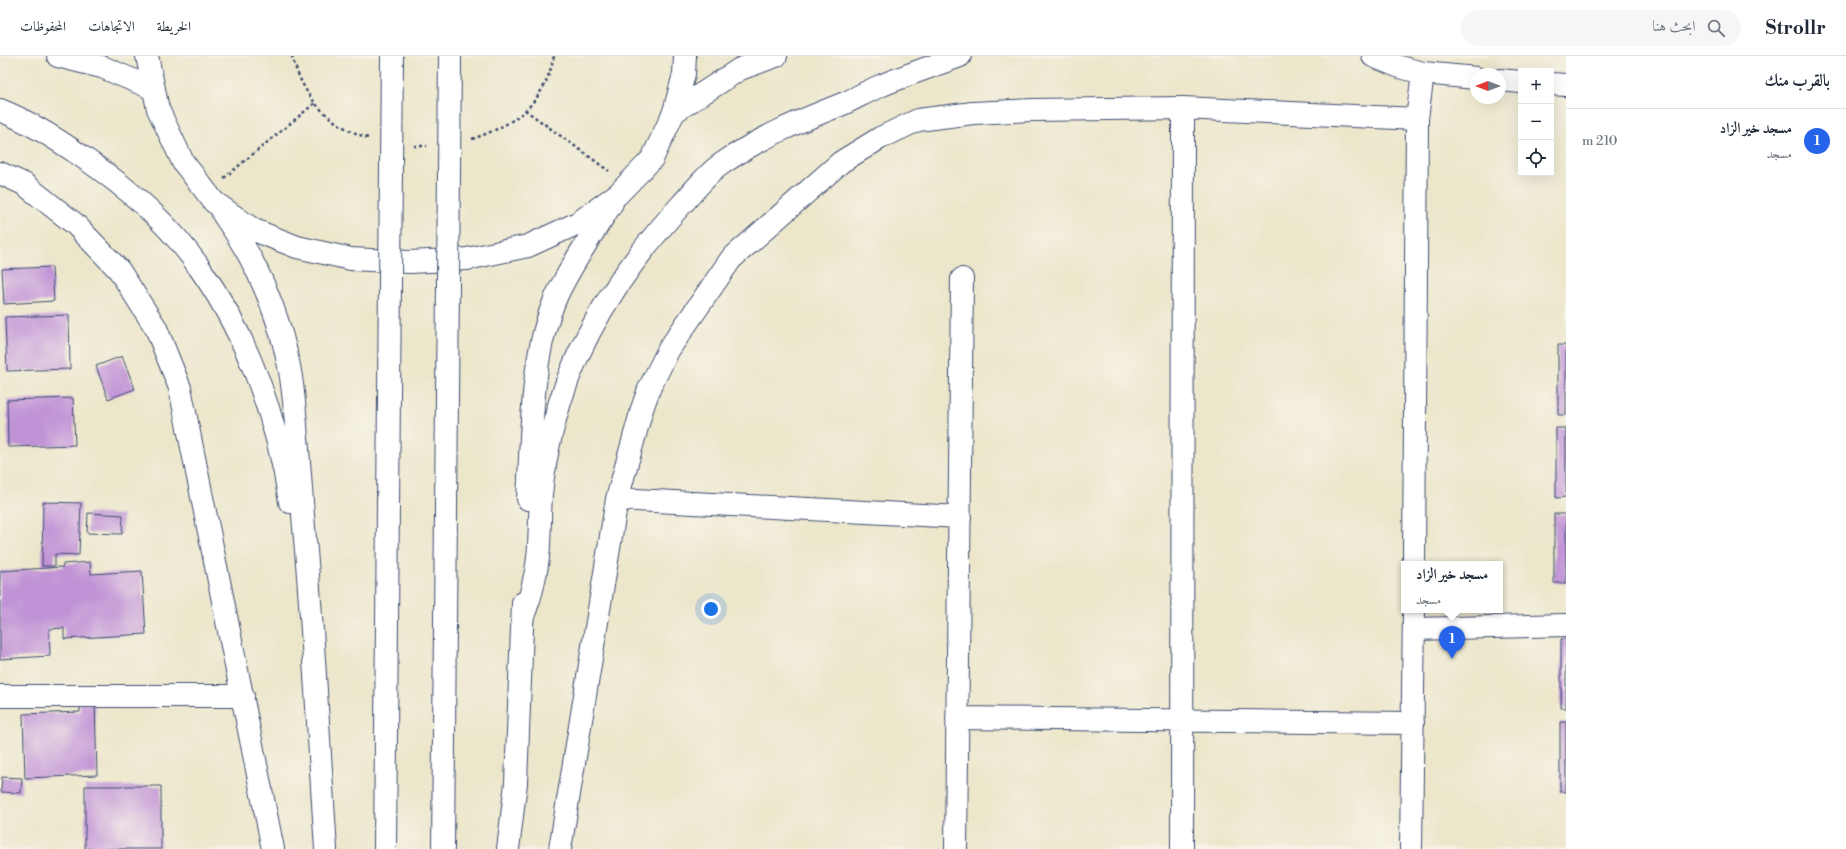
<!DOCTYPE html>
<html lang="ar">
<meta charset="utf-8">
<style>
body{margin:0;font-family:"Libre Bodoni",Amiri,serif;background:#f6f6f7;color:#1f2937;direction:rtl}
.controls{position:absolute;right:12px;top:12px;display:grid;overflow:hidden;border-radius:0px;box-shadow:0 4px 16px #0002}
.controls button{width:36px;height:36px;display:grid;place-items:center;padding:0;border:0;border-bottom:1px solid #e0e1e3;background:#fff;color:#1f2937;font:20px sans-serif}
.compass{position:absolute;left:1470px;top:12px;width:36px;height:36px;border-radius:50%;background:#fff;box-shadow:0 4px 16px #0002;rotate:270deg}
.you{position:absolute;left:711px;top:553px;width:14px;height:14px;margin:-10px;border:3px solid #fff;border-radius:50%;background:#1a73e8;box-shadow:0 0 0 6px #1a73e833}
.badge{display:grid;place-items:center;width:26px;height:26px;border-radius:50%;background:#2563eb;color:#fff;font-size:13px;font-weight:700}
.pin{position:absolute;translate:-50% -33px;filter:drop-shadow(0 1px 2px #0008)}
.pin::after{content:'';position:absolute;top:21px;width:14px;height:12px;background:inherit;clip-path:polygon(0 0,100% 0,50% 100%)}
.popup{position:absolute;left:1401px;top:505px;width:102px;height:52px;box-sizing:border-box;display:grid;place-content:center;border-radius:0px;background:#fff;filter:drop-shadow(0 1px 3px #0005);font-size:13px;white-space:nowrap;color:#747a83}
.popup b{font-size:15px;color:#1f2937}
.popup::after{content:'';position:absolute;left:50%;top:100%;margin-left:-8px;border:8px solid transparent;border-top-color:#fff}
.list{margin:0;padding:0;list-style:none}
h2{display:flex;justify-content:space-between;align-items:center;height:52px;margin:0;padding:0 16px;font-size:17px}
h2 small{font-size:13px;font-weight:400;color:#747a83}
.list li{display:grid;grid-template-columns:26px 1fr auto;gap:12px;align-items:center;box-sizing:border-box;height:64px;padding:0 16px;border-top:1px solid #e0e1e3}
.list b{display:block;font-size:15px;white-space:nowrap}
.list p{margin:0;font-size:13px;white-space:nowrap;color:#747a83}
.list em{font-size:13px;font-style:normal;color:#747a83}
.icon{flex:none;width:22px;height:22px;fill:none;stroke:currentColor;stroke-width:2;stroke-linecap:round;stroke-linejoin:round}
.map{position:relative;flex:none;width:1566px;height:793px;overflow:hidden;direction:ltr}
header{display:flex;align-items:center;gap:24px;box-sizing:border-box;height:56px;padding:0 20px;background:#fff;border-bottom:1px solid #e0e1e3}
header strong{font-size:19px}
nav{display:flex;gap:22px;margin-inline-start:auto;font-size:14px}
.search{width:280px;height:36px;background:#f6f6f7;display:flex;align-items:center;gap:10px;box-sizing:border-box;padding:0 14px;border-radius:22px;color:#747a83;font-size:15px}
main{display:flex}
aside{flex:1;background:#fff}
.map>svg:first-child{display:block}
.building{fill:#c092d6}
.lines{fill:none;stroke-linecap:round;stroke-linejoin:round}
.street-casing{stroke:#3a4a6e;stroke-width:24}
.secondary-casing{stroke:#3a4a6e;stroke-width:24}
.primary-casing{stroke:#3a4a6e;stroke-width:24}
.highway-casing{stroke:#3a4a6e;stroke-width:24}
.path{stroke:#3a4a6e;stroke-width:2.5;stroke-dasharray:3 3;stroke-linecap:butt}
.street{stroke:#fff;stroke-width:22}
.secondary{stroke:#fff;stroke-width:22}
.primary{stroke:#fff;stroke-width:22}
.highway{stroke:#fff;stroke-width:22}
.highway-bridge-casing{stroke:#3a4a6e;stroke-width:24;stroke-linecap:butt}
.highway-bridge{stroke:#fff;stroke-width:22}
</style>
<header>
<strong>Strollr</strong>
<div class="search"><svg class="icon" aria-label="search" viewBox="0 0 24 24"><circle cx="10" cy="10" r="6"/><path d="M15 15l6 6"/></svg>ابحث هنا</div>
<nav><a>الخريطة</a><a>الاتجاهات</a><a>المحفوظات</a></nav>
</header>
<main>
<aside>
<h2>بالقرب منك<small></small></h2>
<ul class="list">
<li><span class="badge">1</span><div><b>مسجد خير الزاد</b><p>مسجد</p></div><em>210 m</em></li>
</ul>
</aside>
<div class="map">
<svg width="1566" height="793" viewBox="0 0 1566 793">
<rect width="100%" height="100%" fill="#f7f3e8"/>
<filter id="ink" filterUnits="userSpaceOnUse"><feTurbulence type="fractalNoise" baseFrequency=".025" numOctaves="2"/><feDisplacementMap in="SourceGraphic" scale="8" xChannelSelector="R" yChannelSelector="G"/><feConvolveMatrix kernelMatrix="1 2 1 2 8 2 1 2 1" color-interpolation-filters="sRGB"/></filter>
<filter id="wash" filterUnits="userSpaceOnUse"><feTurbulence type="fractalNoise" baseFrequency=".012" numOctaves="4" result="noise"/><feDisplacementMap in="SourceGraphic" scale="16" xChannelSelector="R" yChannelSelector="G"/><feGaussianBlur stdDeviation="0.9" result="paint"/><feColorMatrix in="noise" values="0 0 0 0 0 0 0 0 0 0 0 0 0 0 0 0 0 1.4 0 .05"/><feComposite in="paint" operator="in"/></filter>
<g filter="url(#wash)">
<rect width="100%" height="100%" fill="#ece6ca"/>
<g id="blocks">
<path class="building" d="M52,211L54,245L4,248L2,213Z
M69,259L70,313L7,315L5,261Z
M1558,289H1566V359H1558Z
M122,300L135,333L108,343L96,310Z
M73,342L75,389L8,391L7,344Z
M1556,372H1566V441L1556,442Z
M43,446L81,447L79,499L55,498V510H42Z
M88,457L123,459L122,478L87,477Z
M1554,458H1566V527H1554Z
M90,506L91,518L142,515L146,578L64,583V572L49,573L50,600L0,603V515L63,511V508Z
M1561,583H1566V652H1561Z
M80,647H95L97,719L25,722L23,658L80,656Z
M1560,666H1566V736H1560Z
M2,721L22,722L21,737L1,736Z
M85,730H161V793H85Z"/>
</g>
</g>
<g filter="url(#ink)">
<use href="#blocks" fill-opacity="0" stroke="#3a4a6e" stroke-width="1"/>
<g class="lines">
<g class="street-casing">
<path id="street" d="M0,117L24,128L75,168L119,214L156,272L180,332L273,793
M617,443L960,461
M1414,508L1417,63L1423,17
M1414,573L1566,569
M0,640H243
M957,662L1413,667
M560,793L617,443L642,353L649,333L669,293L731,203L841,106L880,82L918,64L973,57L1033,54L1183,52L1417,63
M956,793L962,223
M1182,793L1183,52
M1411,793L1414,554"/>
</g>
<g class="secondary-casing">
<path id="secondary" d="M58,0L102,11L154,33
M1373,0L1400,11L1423,17L1476,22
M1500,24L1521,26
M1551,28L1566,29
M674,56L740,13L776,0"/>
</g>
<g class="primary-casing">
<path id="primary" d="M147,0L158,53L183,106L214,146L254,174L297,191L351,203L410,206L467,203L528,190L578,167L618,138L652,103L674,56L684,18L685,0
M0,54C30,66 57,83 84,102C128,132 171,169 201,214C248,281 278,366 290,446
M223,158C256,204 278,255 289,310C294,334 295,358 297,382C300,415 302,449 305,483C314,586 319,690 326,793
M528,443C532,377 530,299 557,239C572,207 593,177 612,147
M523,561C527,549 532,537 534,524C541,497 539,468 541,439C543,415 548,390 554,367C575,284 625,210 682,148C694,135 706,119 720,109C758,82 802,64 845,47C856,42 868,35 880,30C906,19 933,10 960,0
M508,793L516,727L523,547"/>
</g>
<g class="highway-casing">
<path id="highway" d="M385,793L388,450
M443,793L446,455"/>
</g>
<path class="path" d="M292,0C303,41 327,68 368,82
M525,54L609,115
M472,83C516,68 544,48 554,0
M414,90H427
M224,122L315,47"/>
<use href="#street" class="street"/>
<use href="#secondary" class="secondary"/>
<use href="#primary" class="primary"/>
<use href="#highway" class="highway"/>
<g class="highway-bridge-casing">
<path id="highway-bridge" d="M388,450L392,0
M446,455L450,0"/>
</g>
<use href="#highway-bridge" class="highway-bridge"/>
</g>
</g>
</svg>
<div class="controls">
<button>+</button>
<button>−</button>
<button><svg class="icon" aria-label="locate" viewBox="0 0 24 24"><circle cx="12" cy="12" r="6"/><path d="M12 2v4M12 18v4M2 12h4M18 12h4"/></svg></button>
</div>
<svg class="compass" viewBox="-18 -18 36 36"><path d="M0-13l5 13h-10z" fill="#e53935"/><path d="M0 13l5-13h-10z" fill="#747a83"/></svg>
<div class="you"></div>
<div class="pin badge" style="left:1452px;top:603px">1</div>
<div class="popup"><b>مسجد خير الزاد</b>مسجد</div>
</div>
</main>
